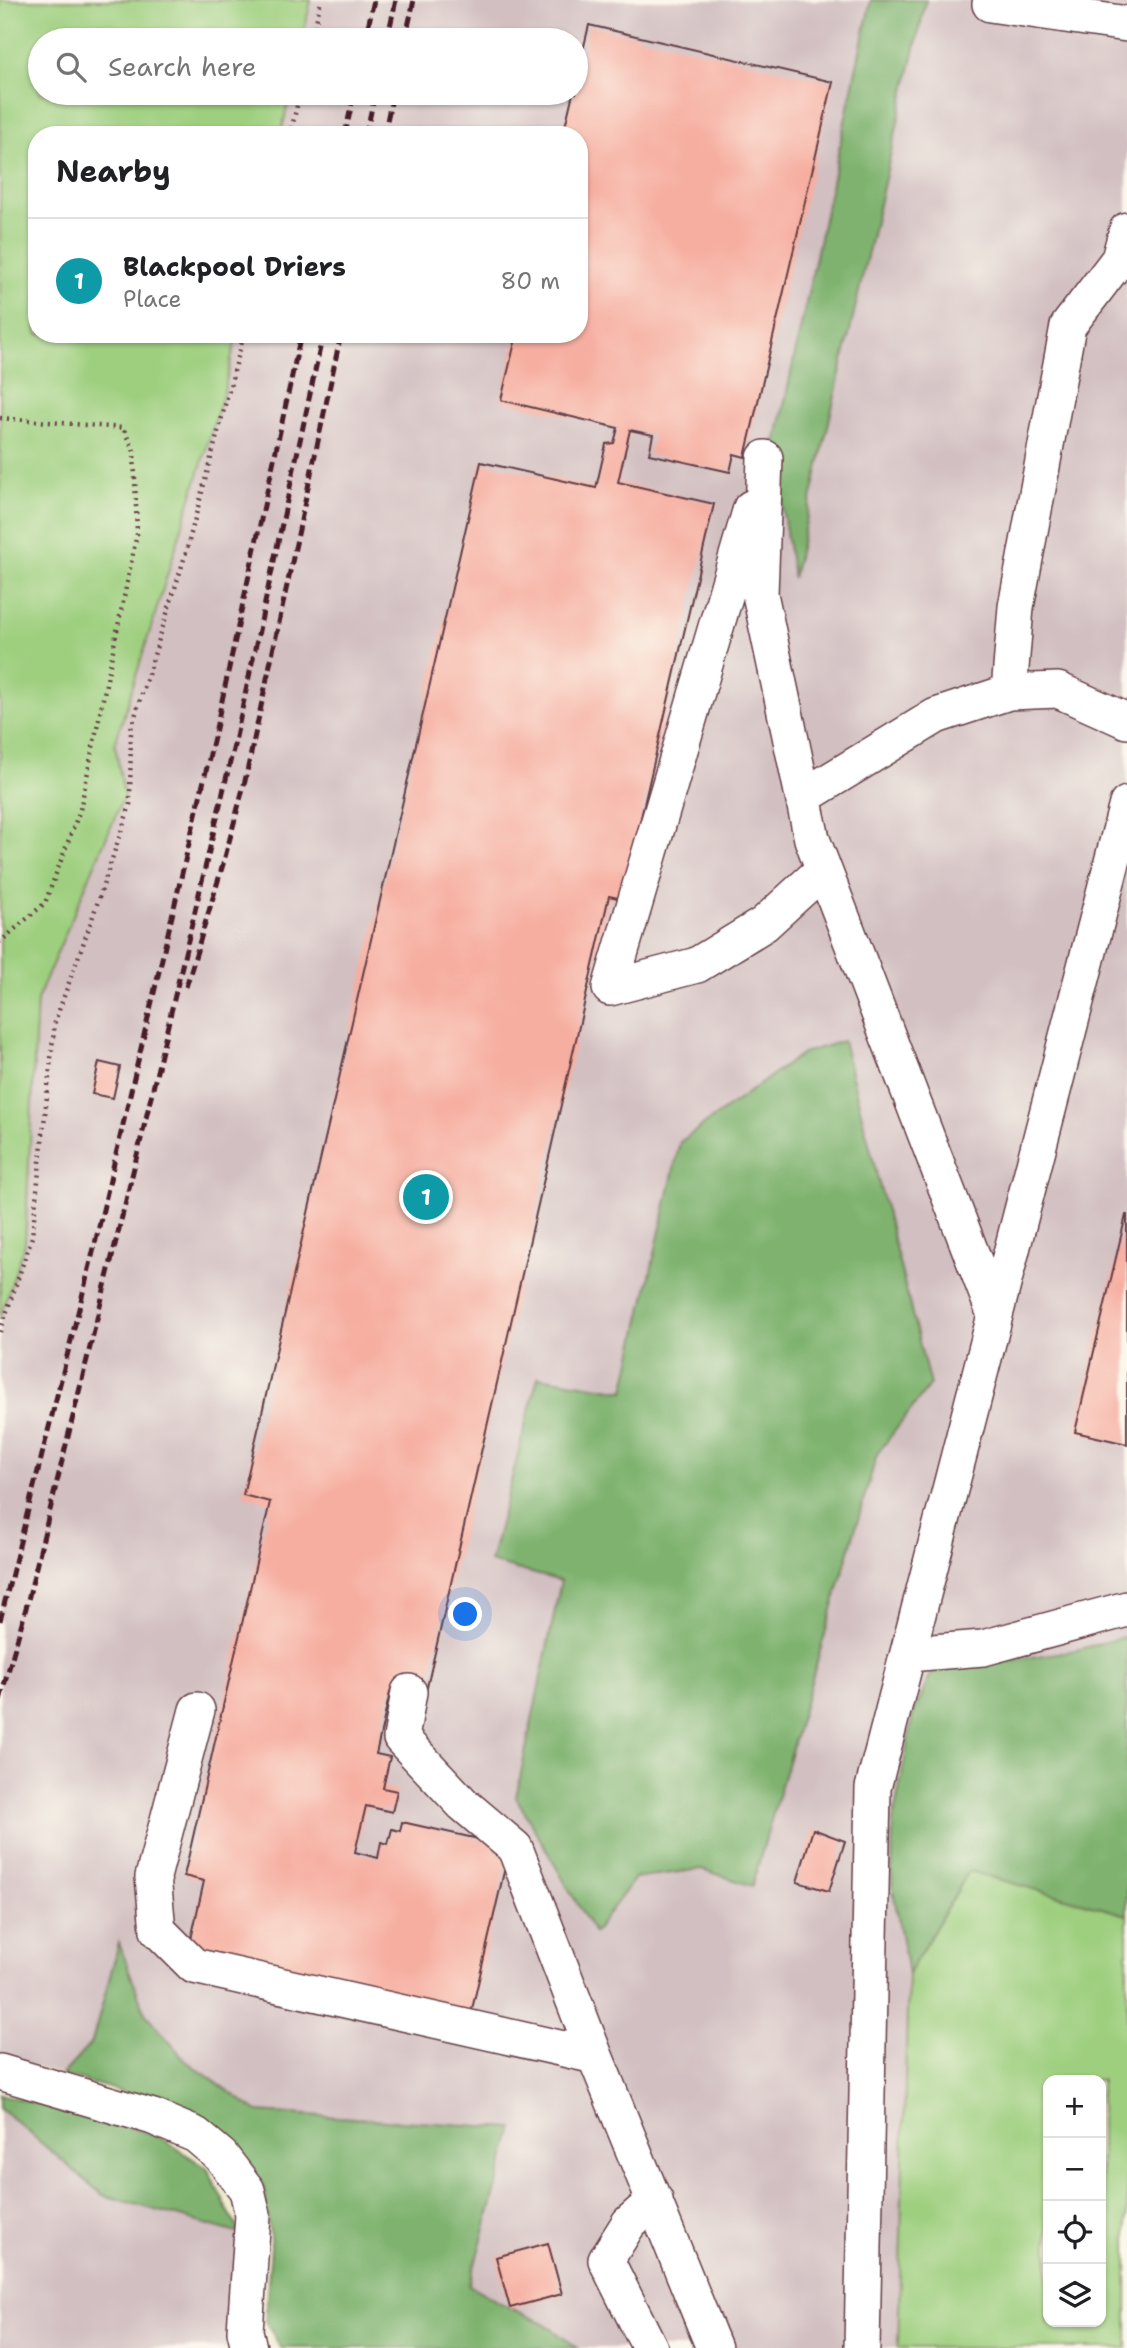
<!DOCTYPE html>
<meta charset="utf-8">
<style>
body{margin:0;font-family:"Shantell Sans",sans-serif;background:#f6f6f6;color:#202124}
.controls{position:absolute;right:21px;bottom:21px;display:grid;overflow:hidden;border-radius:14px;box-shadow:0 2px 5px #0004}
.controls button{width:63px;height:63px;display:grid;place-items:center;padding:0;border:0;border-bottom:2px solid #e0e0e0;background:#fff;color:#202124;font:35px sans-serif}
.you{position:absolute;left:466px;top:1615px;width:24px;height:24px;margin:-18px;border:5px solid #fff;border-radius:50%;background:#1a73e8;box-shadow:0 0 0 10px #1a73e833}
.badge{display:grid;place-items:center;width:46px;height:46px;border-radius:50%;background:#b5179e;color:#fff;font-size:23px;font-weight:700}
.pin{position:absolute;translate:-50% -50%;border:4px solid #fff;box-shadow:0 2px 7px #0006}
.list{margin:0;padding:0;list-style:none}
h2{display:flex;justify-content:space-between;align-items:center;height:91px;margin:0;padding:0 28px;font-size:30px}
h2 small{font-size:23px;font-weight:400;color:#757577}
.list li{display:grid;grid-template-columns:46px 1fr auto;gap:21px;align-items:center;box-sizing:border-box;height:126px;padding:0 28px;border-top:2px solid #e0e0e0}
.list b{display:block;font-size:26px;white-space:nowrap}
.list p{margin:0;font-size:23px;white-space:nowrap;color:#757577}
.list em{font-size:23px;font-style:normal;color:#757577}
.icon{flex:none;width:38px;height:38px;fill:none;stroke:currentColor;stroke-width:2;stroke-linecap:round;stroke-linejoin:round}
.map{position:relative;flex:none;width:1127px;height:2348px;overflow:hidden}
.search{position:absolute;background:#fff;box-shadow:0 2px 5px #0004;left:28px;top:28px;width:560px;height:77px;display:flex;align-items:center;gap:18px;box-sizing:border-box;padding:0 24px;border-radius:38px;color:#757577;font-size:26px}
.panel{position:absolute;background:#fff;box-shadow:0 2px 5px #0004;left:28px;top:126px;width:560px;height:217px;border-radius:28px}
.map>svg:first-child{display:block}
.industrial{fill:#d2bfc1}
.green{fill:#9ecf7f;stroke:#747755;stroke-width:2;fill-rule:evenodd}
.forest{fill:#7eb26e;stroke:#64684c;stroke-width:2}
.building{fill:#f6aea0}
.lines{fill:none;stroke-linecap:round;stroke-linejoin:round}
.minor-casing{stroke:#633d44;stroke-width:38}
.path{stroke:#633d44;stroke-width:4.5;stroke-dasharray:2 5;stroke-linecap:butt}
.minor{stroke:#fff;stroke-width:35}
.rail{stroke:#4a1f2b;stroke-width:5;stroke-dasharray:10 5;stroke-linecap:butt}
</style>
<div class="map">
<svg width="1127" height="2348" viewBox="0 0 1127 2348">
<rect width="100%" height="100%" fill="#fbf7ec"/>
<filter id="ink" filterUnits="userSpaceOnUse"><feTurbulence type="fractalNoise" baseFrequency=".0143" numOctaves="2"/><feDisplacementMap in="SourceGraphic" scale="14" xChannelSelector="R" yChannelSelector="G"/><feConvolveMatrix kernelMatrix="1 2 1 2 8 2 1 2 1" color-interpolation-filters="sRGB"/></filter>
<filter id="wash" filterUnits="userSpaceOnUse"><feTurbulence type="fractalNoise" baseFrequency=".00686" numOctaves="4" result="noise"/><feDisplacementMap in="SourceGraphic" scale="28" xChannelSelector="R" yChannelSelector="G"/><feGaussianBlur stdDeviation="1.57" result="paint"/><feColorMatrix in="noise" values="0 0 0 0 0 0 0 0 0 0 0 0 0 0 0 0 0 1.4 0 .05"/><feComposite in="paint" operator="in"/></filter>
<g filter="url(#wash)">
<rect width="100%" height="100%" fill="#f0ead1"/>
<path class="industrial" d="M311,0H871L774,452L793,576L926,0H1127V1636L1077,1650L913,1714L901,1767L893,1826L892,1884L908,1974L898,2348H577L544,2323L510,2308L469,2285L512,2128L258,2112L186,2061L145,2013L119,1944L92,2042L62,2075L0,2057V1318L25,1243L37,1000L124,796L115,744L224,391L237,334H579V135H281L290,93H576V40H302Z
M0,2108L103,2195L240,2234L227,2348H0Z"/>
<path class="green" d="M0,0H311L302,40H40V93H290L281,135H37V334H237L224,391L115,744L124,796L37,1000L25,1243L0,1318Z
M969,1871L1127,1915V2348H898L908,1974ZM1048,2080H1101V2322H1048Z"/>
<path class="forest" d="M871,0H926L793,578L774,452Z
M843,1041L930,1385L877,1454L752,1886L702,1869L635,1878L594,1933L516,1797L561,1581L490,1562L538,1377L624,1391L680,1142L803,1053Z
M1127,1636V1915L969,1871L908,1974L892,1884L893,1822L913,1714L932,1672L1077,1650Z
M119,1943L145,2013L186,2061L258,2112L513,2128L469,2285L510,2308L544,2323L577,2348H281L265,2321L271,2246L264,2187L241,2153L188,2110L62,2075L92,2042Z
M0,2094L156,2135L207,2168L240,2234L103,2195L0,2108Z"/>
<g id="blocks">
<path class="building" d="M589,25L833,82L745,457L734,454L730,472L649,454L653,435L630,430L618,482L714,504L622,899L609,896L425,1696L391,1688L376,1754L390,1757L383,1788L397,1791L392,1812L366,1806L355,1852L378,1858L381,1842L388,1844L392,1829L400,1831L402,1822L510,1846L470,2018L188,1953L204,1881L184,1876L270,1502L243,1495L481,462L596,488L606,444L614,443L618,428L501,400L517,334H579V135H563L573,93H576V80Z
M99,1062L120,1067L113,1098L92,1094Z
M1126,1215H1127V1444L1075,1432Z
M813,1829L845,1841L829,1891L797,1882Z
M548,2243L562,2294L510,2308L496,2257Z"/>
</g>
</g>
<g filter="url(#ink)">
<use href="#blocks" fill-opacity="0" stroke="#633d44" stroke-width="2"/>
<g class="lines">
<g class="minor-casing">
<path id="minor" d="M990,4L1127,24
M765,458L760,594L812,839L995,1315
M751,508L610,988L697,965L764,924L823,870
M1009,692L1016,607L1068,326L1119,259L1127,230
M803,797L936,716L1009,692L1058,690L1127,721
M908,1654L983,1648L1127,1609
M409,1692L401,1738L463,1804L515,1848L595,2056L714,2348
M197,1710L153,1877L158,1930L194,1966L595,2056
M0,2072L153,2117L196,2135L221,2156L247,2190L253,2215L245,2331L249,2348
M650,2348L606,2260L629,2223L655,2200
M862,2348L873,1788L1127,804"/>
</g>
<path class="path" d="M312,40L321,0
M290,135L300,93
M0,418L123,428L134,451L137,534L80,810L45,903L0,942
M0,1332L32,1237L55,1021L90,925L130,805L131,729L185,556L244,334"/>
<use href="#minor" class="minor"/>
<path class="rail" d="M365,40L374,0
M387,40L396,0
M405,40L414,0
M345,135L354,93
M366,135L375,93
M384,135L393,93
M186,987L224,861L245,781L341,334
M0,1621L90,1265L215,733L301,334
M0,1700L26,1608L142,1135L236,737L323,334"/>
</g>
</g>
</svg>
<div class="controls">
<button>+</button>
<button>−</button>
<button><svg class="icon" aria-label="locate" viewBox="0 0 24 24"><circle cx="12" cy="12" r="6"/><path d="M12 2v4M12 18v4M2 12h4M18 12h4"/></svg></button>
<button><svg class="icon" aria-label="layers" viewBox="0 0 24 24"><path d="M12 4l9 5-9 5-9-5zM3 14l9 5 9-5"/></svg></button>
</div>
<div class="you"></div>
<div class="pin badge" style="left:426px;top:1197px;background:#0f9aa8">1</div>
<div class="search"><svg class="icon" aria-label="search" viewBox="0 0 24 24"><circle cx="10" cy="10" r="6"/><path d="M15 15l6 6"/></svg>Search here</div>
<section class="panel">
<h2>Nearby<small></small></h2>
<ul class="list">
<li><span class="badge" style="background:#0f9aa8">1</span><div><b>Blackpool Driers</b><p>Place</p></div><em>80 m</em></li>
</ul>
</section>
</div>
